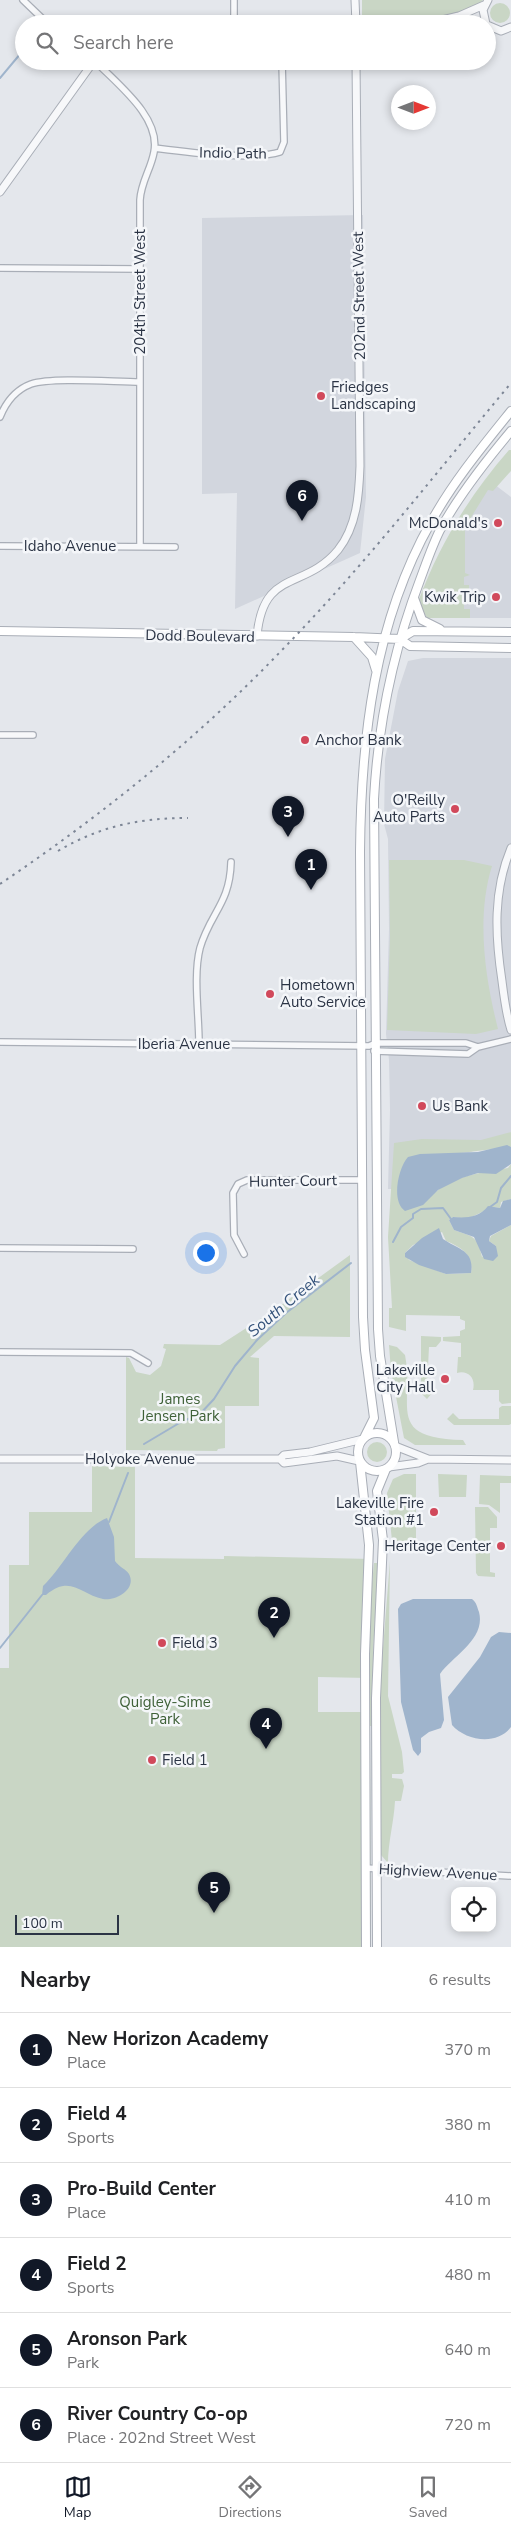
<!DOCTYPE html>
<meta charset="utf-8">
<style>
body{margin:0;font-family:"Nunito Sans",sans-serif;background:#f2f2f2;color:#202124}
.controls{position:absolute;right:15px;bottom:15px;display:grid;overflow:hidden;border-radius:10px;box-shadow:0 2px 8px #0003}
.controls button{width:45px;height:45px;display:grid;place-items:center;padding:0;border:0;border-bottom:1px solid #e0e0e0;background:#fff;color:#202124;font:25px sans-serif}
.compass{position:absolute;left:391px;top:85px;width:45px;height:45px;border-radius:50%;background:#fff;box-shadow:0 2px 8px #0003;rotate:90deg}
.scale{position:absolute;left:15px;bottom:12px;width:104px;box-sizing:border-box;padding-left:5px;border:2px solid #2b3445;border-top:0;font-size:14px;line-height:18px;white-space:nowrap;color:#2b3445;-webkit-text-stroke:4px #f4f6f9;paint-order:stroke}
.you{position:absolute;left:205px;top:1252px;width:18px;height:18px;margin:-12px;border:4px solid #fff;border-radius:50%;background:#1a73e8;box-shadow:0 0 0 8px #1a73e833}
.badge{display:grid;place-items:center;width:32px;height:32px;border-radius:50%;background:#111827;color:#fff;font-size:16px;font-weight:700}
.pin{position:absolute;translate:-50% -41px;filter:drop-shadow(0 1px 2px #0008)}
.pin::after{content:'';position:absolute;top:26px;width:18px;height:15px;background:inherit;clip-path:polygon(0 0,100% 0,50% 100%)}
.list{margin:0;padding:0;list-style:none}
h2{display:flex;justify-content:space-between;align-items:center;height:65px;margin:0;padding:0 20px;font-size:21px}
h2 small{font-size:16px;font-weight:400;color:#757577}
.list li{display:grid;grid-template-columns:32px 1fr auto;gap:15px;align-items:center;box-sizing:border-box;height:75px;padding:0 20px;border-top:1px solid #e0e0e0}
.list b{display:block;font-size:19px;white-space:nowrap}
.list p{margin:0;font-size:16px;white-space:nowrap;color:#757577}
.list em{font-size:16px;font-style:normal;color:#757577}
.icon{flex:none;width:28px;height:28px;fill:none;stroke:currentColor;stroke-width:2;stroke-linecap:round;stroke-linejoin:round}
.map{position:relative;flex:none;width:511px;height:1947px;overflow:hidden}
.search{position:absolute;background:#fff;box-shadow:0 2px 8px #0003;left:15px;right:15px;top:15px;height:55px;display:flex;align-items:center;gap:12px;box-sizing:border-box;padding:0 18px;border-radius:28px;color:#757577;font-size:19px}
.sheet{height:515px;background:#fff}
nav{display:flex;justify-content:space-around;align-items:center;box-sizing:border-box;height:70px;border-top:1px solid #e0e0e0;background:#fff;font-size:14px;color:#757577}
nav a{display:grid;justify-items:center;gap:2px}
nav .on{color:#111827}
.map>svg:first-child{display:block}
.built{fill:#d2d6de}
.green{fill:#c9d6c5;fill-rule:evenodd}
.water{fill:#9fb4cc}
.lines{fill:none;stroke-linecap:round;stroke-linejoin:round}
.stream{stroke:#9fb4cc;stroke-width:2}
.minor-casing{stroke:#a9aeb7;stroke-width:8}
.tertiary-casing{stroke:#a9aeb7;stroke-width:9}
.secondary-casing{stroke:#a9aeb7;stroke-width:10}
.minor{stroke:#f7f8fa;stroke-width:5.5}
.tertiary{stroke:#f7f8fa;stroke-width:7}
.secondary{stroke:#fff;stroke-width:8}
.rail{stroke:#7d8696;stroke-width:2;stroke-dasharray:2.5 5;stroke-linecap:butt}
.poi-dot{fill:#d1495b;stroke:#f4f6f9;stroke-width:2}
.labels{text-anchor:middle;stroke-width:5;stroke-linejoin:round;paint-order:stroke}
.street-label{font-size:15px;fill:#2b3445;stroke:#f4f6f9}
.poi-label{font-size:15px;fill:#2b3445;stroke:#f4f6f9;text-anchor:start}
.park-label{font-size:15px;fill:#3f6138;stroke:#f4f6f9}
.water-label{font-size:16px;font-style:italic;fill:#34527a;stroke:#f4f6f9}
</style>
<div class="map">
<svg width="511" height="1947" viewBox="0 0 511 1947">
<rect width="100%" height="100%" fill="#e4e7ec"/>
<path class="built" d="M363,215L366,497L360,553L235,609L237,493L202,494V218Z
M490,481L511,497V618H460L462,527Z
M423,658H511V1132L397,1189H388L390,1110L389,1060L386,1034L389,929L388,839L384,824L385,759L398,691L408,661Z"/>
<path class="green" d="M362,0H483C462,25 392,20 362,21Z
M490 13a10 10 0 1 1 20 0a10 10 0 1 1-20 0Z
M509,450H511V471L493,491L488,490L465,527V573L470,575L464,577V585H469V595H464V609H470V618H427L418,602C439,545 469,496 509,450Z
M389,860H464L492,866C476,917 485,978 498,1029L476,1034L387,1030L390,937Z
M511,1132V1147L452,1154L409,1209C423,1204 426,1199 438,1190C458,1175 484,1172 508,1168L511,1164V1199L501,1202L500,1208L493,1207L467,1219L453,1217L449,1220L454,1230C473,1237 477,1235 482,1257L496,1246L489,1241L491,1236L511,1225V1403L502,1404L499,1401V1390H473C476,1378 468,1370 457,1373L458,1357H461V1343L443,1341V1337L460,1336V1331L465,1329V1321L460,1319V1316L406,1315V1331L389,1327V1308H392L388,1237L394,1143L422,1139L481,1140ZM442,1232L446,1241C461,1247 474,1255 471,1273L446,1274L409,1260L405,1253L413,1245Z
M350,1255V1337L274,1336L250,1357L259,1358V1406H225V1448L218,1449L217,1451L126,1450V1357L129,1358L136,1372L150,1375L161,1366L166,1349L163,1348L164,1344L220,1345L277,1308Z
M421,1336L441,1337V1341L436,1347H429L427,1386L433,1392L427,1399L421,1393Z
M389,1345L397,1347L405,1355C415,1406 384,1438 463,1440L466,1445H415L404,1438L391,1371Z
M502,1406H511V1424L509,1425H454L447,1419L453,1413L459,1419H499V1408Z
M367 1452a10 10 0 1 1 20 0a10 10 0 1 1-20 0Z
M92,1466L135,1467V1558L224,1559V1556L372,1559V1584L374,1563H378L373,1653V1726H370L371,1947H0V1668H9V1565H29V1512H92ZM318,1677L368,1678L369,1712H318Z
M404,1474H416V1547L412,1550H393L387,1493L393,1479Z
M438,1474L467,1475L466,1497H439Z
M480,1475L511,1476V1483H500V1513L489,1505L479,1504Z
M475,1507H488L497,1517V1528H490V1572L495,1573V1577L478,1576L476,1573Z
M390,1561L388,1696L402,1752L404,1772L402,1774H392V1778L402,1779L404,1786L401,1801H395C394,1822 388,1842 388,1863L381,1855V1673Z"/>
<path class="water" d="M507,1145L511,1147V1164L496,1174L478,1173L462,1178L438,1190L423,1205L405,1211C391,1202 398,1168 408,1157L420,1154L478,1152Z
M511,1199V1225L490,1236L489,1241L496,1246L498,1256L493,1261L484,1259L474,1237L454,1230L449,1220L453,1217C465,1218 479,1218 488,1206L500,1208L503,1201Z
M439,1228L443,1239C457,1249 475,1250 471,1273L446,1274L419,1265L405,1257V1253L422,1238Z
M107,1518L114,1537L115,1561C119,1567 126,1569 129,1574C137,1589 116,1601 103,1599C81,1595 71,1574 46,1595H42L43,1586C64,1566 81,1528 107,1518Z
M413,1599H472C477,1603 477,1607 479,1612C486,1639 453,1656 440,1674L444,1720L441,1728L429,1732L421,1738V1752L418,1756L413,1750L401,1702L398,1609L401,1604Z
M499,1632L511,1633V1727C497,1746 466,1741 452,1725L448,1697L480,1657L491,1637Z"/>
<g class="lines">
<path class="stream" d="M0,78L21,53
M490,1207L497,1202L501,1188L511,1176
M393,1242L401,1227L413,1218V1214L421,1209L443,1208L451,1219
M144,1444L181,1422L200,1414L214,1399L235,1366L257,1340L286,1313L351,1263
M109,1522L128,1473
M0,1648L42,1595"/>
<g class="minor-casing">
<path id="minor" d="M23,0L48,24
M234,24V0
M95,61C117,84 161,117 154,152C151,169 141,182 140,200V547
M155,148C186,152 252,161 280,152L284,142L282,61
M0,268L140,269
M0,417C6,402 15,390 31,384C53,377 114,382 140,382
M0,546L175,547
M0,735H33
M0,1042L369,1046L376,1043H466L478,1047
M199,1044C199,1015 193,975 200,948C210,913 230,904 231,862
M374,1051L468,1054L478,1047L511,1039
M0,1248L133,1249
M244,1254L234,1235L233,1193L238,1184L247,1180H363
M0,1352L131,1353L148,1363
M365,1868L511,1876"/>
</g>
<g class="tertiary-casing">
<path id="tertiary" d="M355,0L356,24
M425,24L459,16L484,5
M486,24L483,10L488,0
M487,25L501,31L511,27
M0,192L94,61
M257,636C263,568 304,591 338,550C357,526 359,495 360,466L356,61
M511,848C493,891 495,935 502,981C504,997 506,1014 511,1030
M395,1446L428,1459L511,1460
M0,1459H280L284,1463L337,1456L359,1461
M280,1459L284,1455L310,1452L363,1439
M389,1467L418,1463L428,1459"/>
</g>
<g class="secondary-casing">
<path id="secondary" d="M414,598L422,620L440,629
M0,631L354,637L400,639L410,646L511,648
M354,637L372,657L376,670
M400,639L413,631L511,632
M358 1452a19 19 0 1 1 38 0a19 19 0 1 1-38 0Z
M365,1436L374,1418L365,1350L363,1317L360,852C361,739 374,623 431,522C453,482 482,447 511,411
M394,1442L380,1356L378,1329L374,799C378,724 393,651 420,580C426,564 432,546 440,530C459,495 485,462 511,431
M360,1462L369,1545L365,1654L366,1947
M377,1947L376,1698L383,1540L377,1491L386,1469"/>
</g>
<use href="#minor" class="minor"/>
<use href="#tertiary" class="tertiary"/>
<use href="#secondary" class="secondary"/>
<path class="rail" d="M58,851C100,826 140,818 188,818
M0,884C101,816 198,738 282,650C364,566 436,473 511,383"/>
</g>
<g class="poi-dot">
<circle cx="321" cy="396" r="5"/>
<circle cx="498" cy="523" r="5"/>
<circle cx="496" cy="597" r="5"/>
<circle cx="305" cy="740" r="5"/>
<circle cx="455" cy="809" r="5"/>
<circle cx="270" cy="994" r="5"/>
<circle cx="422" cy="1106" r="5"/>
<circle cx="445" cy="1379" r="5"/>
<circle cx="434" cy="1512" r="5"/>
<circle cx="501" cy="1546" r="5"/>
<circle cx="162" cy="1643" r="5"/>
<circle cx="152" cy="1760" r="5"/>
</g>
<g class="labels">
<g class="street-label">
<text transform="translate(233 153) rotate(1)" y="5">Indio Path</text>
<text transform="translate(140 292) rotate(-90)" y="5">204th Street West</text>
<text transform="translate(359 296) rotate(-91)" y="5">202nd Street West</text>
<text x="70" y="551">Idaho Avenue</text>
<text transform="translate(200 636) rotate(1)" y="5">Dodd Boulevard</text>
<text x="184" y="1049">Iberia Avenue</text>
<text transform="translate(293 1181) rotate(-1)" y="5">Hunter Court</text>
<text x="140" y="1464">Holyoke Avenue</text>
<text transform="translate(438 1872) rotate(3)" y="5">Highview Avenue</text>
</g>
<g class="poi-label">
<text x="331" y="392">Friedges<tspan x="331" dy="17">Landscaping</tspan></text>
<text x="488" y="528" text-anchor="end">McDonald's</text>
<text x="486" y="602" text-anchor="end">Kwik Trip</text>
<text x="315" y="745">Anchor Bank</text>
<text x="445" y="805" text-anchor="end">O'Reilly<tspan x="445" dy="17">Auto Parts</tspan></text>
<text x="280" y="990">Hometown<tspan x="280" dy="17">Auto Service</tspan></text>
<text x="432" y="1111">Us Bank</text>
<text x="435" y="1375" text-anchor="end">Lakeville<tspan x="435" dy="17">City Hall</tspan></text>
<text x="424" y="1508" text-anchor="end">Lakeville Fire<tspan x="424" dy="17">Station #1</tspan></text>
<text x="491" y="1551" text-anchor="end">Heritage Center</text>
<text x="172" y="1648">Field 3</text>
<text x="162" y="1765">Field 1</text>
</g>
<g class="park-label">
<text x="180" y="1404">James<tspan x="180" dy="17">Jensen Park</tspan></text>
<text x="165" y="1707">Quigley-Sime<tspan x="165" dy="17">Park</tspan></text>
</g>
<g class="water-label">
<text transform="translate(283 1305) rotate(-40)" y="6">South Creek</text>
</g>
</g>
</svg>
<div class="controls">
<button><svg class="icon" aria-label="locate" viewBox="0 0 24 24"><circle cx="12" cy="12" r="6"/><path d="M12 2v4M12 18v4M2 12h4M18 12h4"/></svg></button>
</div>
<svg class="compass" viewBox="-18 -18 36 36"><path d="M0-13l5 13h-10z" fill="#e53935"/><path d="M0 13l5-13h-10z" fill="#757577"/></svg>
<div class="scale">100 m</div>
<div class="you"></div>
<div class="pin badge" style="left:311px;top:890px">1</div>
<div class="pin badge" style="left:274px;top:1638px">2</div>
<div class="pin badge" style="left:288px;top:837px">3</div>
<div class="pin badge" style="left:266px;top:1749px">4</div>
<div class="pin badge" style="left:214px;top:1913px">5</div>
<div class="pin badge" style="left:302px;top:521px">6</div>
<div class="search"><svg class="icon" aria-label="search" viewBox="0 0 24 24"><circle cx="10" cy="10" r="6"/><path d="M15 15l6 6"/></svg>Search here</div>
</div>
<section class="sheet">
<h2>Nearby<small>6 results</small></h2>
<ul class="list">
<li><span class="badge">1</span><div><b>New Horizon Academy</b><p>Place</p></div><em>370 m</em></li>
<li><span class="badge">2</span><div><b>Field 4</b><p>Sports</p></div><em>380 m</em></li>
<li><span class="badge">3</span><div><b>Pro-Build Center</b><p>Place</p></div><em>410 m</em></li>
<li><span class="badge">4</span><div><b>Field 2</b><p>Sports</p></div><em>480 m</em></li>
<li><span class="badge">5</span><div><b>Aronson Park</b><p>Park</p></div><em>640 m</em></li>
<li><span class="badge">6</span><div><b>River Country Co-op</b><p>Place · 202nd Street West</p></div><em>720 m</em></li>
</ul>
</section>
<nav>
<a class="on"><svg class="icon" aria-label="map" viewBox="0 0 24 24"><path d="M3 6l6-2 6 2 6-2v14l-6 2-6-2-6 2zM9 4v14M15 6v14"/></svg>Map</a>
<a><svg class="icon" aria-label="directions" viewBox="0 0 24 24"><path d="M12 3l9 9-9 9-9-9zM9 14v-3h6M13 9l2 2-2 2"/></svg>Directions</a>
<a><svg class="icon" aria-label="saved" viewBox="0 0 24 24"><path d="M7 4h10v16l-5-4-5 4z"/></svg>Saved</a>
</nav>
